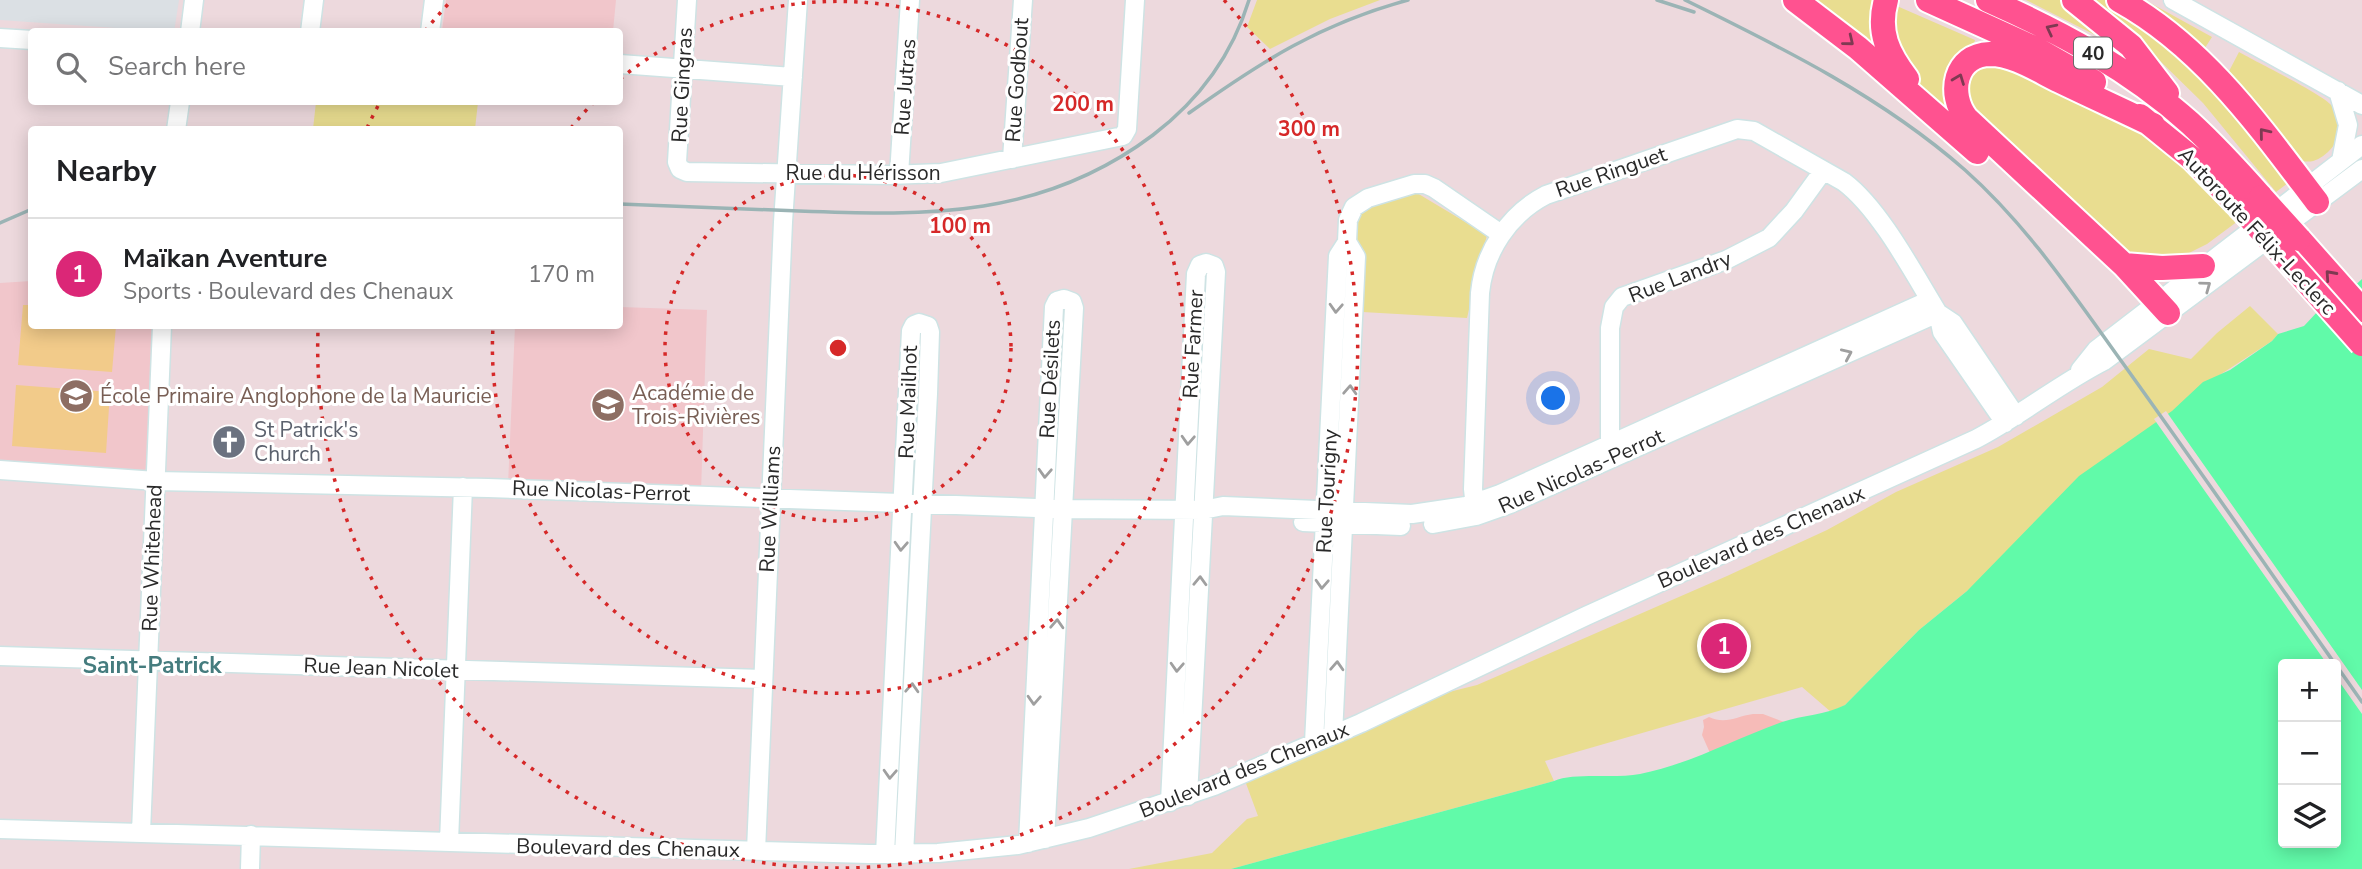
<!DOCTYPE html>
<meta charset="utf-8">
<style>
body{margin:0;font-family:"Nunito Sans",sans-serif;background:#f6f6f6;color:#202124}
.controls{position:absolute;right:21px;bottom:21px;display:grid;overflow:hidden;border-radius:7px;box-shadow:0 4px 18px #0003}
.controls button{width:63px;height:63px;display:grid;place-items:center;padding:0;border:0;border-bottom:2px solid #e0e0e0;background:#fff;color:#202124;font:35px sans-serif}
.you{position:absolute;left:1554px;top:399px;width:24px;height:24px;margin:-18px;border:5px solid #fff;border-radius:50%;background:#1a73e8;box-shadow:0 0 0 10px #1a73e833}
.badge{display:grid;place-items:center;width:46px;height:46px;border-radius:50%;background:#db2777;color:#fff;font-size:23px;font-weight:700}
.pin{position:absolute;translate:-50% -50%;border:4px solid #fff;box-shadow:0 2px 7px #0006}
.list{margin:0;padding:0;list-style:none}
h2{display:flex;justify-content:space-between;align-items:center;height:91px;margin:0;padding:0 28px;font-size:30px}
h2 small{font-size:23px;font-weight:400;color:#757577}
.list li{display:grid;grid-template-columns:46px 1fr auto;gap:21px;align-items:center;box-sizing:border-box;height:112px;padding:0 28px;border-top:2px solid #e0e0e0}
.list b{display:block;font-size:26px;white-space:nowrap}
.list p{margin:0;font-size:23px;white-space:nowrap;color:#757577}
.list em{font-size:23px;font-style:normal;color:#757577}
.icon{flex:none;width:38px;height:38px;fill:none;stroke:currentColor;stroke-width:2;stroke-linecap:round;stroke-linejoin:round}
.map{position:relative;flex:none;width:2362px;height:869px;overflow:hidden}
.search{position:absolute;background:#fff;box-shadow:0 4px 18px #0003;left:28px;top:28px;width:595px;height:77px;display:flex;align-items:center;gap:18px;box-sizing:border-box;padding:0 24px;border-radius:7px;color:#757577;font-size:26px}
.panel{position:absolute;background:#fff;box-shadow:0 4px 18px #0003;left:28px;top:126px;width:595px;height:203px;border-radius:7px}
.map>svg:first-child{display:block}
.industrial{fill:#dbe0e4}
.education{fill:#f1c6cb}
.green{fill:#e9dd90}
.sand{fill:#f6bbb8}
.pitch{fill:#f2cb8a}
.water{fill:#61faa9;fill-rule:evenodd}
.pier{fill:#edd9dd}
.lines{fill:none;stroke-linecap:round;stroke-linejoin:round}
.minor-casing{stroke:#cee3e4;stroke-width:21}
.highway-casing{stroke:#fff;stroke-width:28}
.minor{stroke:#fff;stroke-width:18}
.highway{stroke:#ff5290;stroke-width:24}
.rail{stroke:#9bb4b5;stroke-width:3.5}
.highway-bridge-casing{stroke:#fff;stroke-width:28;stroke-linecap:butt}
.highway-bridge{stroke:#ff5290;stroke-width:24}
.oneway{stroke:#7f3952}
.oneway2{stroke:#9f9f9f}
.ring{fill:none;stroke:#d62828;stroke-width:3.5;stroke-dasharray:3.5 7}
.labels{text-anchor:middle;stroke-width:6;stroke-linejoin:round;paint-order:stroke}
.shield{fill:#fff;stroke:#696969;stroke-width:2}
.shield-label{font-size:19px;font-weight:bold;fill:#292929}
.street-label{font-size:21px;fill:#292929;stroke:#fff}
.education-label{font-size:21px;fill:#785e54;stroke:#fff;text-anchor:start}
.worship-label{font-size:21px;fill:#5b616d;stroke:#fff;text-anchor:start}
.neighbourhood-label{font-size:23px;font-weight:bold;fill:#457c7e;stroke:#fff}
.centre{fill:#d62828;stroke:#fff;stroke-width:3.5}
.ring-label{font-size:21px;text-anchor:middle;font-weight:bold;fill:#d62828;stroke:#fff;stroke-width:6;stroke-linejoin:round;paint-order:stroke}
</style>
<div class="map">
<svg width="2362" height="869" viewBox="0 0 2362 869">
<rect width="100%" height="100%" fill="#edd9dd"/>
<path class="industrial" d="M0,0H179L174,32L0,20Z"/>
<path class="education" d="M446,0H616L613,31H442Z
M31,281L32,326H156L148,476L0,466V283Z
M620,307L707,310L701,492L508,485L515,326H620Z"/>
<path class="green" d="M1257,0H1380L1330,19L1270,49L1247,27Z
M1804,0H1876L1879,53Z
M2026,0H2060L2098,27L2103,34L2101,38Z
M2086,0H2107L2198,67L2288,183L2276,192L2203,103L2157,58Z
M2137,0H2145L2212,37L2203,51Z
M1890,3L1975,40L1954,117L1937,103L1914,78L1887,24Z
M2239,52C2256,62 2325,95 2333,107C2343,122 2341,140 2328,152C2319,160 2311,164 2299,160L2227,75Z
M1995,61L2139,132L2191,171L2238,221L2207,244L2185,255L2159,261L2125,252L1971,115L1966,74Z
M316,102H478L475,129H313Z
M1412,190L1487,235L1467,318L1345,311L1350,228L1347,213Z
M2250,306L2278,334L2272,341L2215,378L1967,591L1919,630L1845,705L1831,712L1802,687L1545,761L1554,781L1231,869H1129L1212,853L1247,819L1258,816L1244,778L1377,710L1477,685L1727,576L1827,530L1896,492L1998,447L2102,387L2149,349L2191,359L2217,333Z"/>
<path class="sand" d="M1753,714H1763L1784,722L1710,753L1702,735L1704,727L1703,720L1709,717C1726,725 1737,716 1753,714Z"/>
<path class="pitch" d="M23,305H31L32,326H116L112,372L18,365Z
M16,385L110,392L106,453L12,446Z"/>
<path class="water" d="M2362,279V869H1231L1554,781C1574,772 1615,779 1640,774C1690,764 1734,739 1782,722C1803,715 1825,715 1845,705L1919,630L1967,591L2079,476L2172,411L2203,382L2230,370L2272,341L2278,334L2304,326L2319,310L2348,292ZM2283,664H2336V843H2283Z"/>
<path class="pier" d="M2166,411L2362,690V714L2336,677V664H2327L2154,419Z"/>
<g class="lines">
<g class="minor-casing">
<path id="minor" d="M687,0L677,162L680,169L687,172L889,175L941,173L1123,136L1127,129L1135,0
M2173,0L2362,105
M190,32L194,0
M310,32L314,0
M430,32L434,0
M0,38L32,40
M620,64L793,77
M2338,91L2348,125L2341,161
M176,130L180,102
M1012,159L1023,0
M899,175L910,0
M1938,313L1942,332L2005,423
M2080,370L2096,350L2362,145
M1610,455V328L1614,307L1622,297L1726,260L1769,238L1794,211L1823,171
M0,470L156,481L488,488L1063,509L1203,510L1223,506L1412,514L1466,506L1500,494L1930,300
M1476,516L1473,489L1480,293C1484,252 1509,214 1546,195L1737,129L1754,131L1844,182C1880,209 1914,274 1938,313L1953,323L2016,416
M1303,522L1401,526
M1433,524L1476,516L1510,504L1938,313
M0,656L763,679
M1333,735L1356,257L1347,242
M1314,743L1338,256L1347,242L1348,220L1354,207L1368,198L1414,184H1425L1434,188L1501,234
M1170,802L1196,274L1200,265L1206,263L1214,266L1216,272L1188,796
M0,829L869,854L938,853L1018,845L1089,828L1214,786L1361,723L1586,616L1976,439C2020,416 2059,384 2104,361L2362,169
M141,832L162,326
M449,842L463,487
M1028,843L1054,307L1057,301L1064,299L1072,302L1074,308L1045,839
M756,851L783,222L798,0
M885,854L911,331L914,325L919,323L928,326L930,332L928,394L904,854
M250,869L251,835"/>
</g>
<g class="highway-casing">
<path id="highway" d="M1795,0L1858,48L1977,152
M1886,0C1877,32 1888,54 1907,79
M1928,0L2036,49L2094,82
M1988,0C2060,32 2130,69 2190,123C2215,146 2238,171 2261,197
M2074,0L2131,46L2167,93
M2119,0C2204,47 2260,127 2317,202
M2140,116L2193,159L2243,210
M2153,125C2122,110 2091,96 2060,81C2039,71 2014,54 1990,54C1954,55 1948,94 1966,118L2124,265L2168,313
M2299,239L2362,310
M2124,265L2162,268L2203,266"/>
</g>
<use href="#minor" class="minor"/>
<use href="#highway" class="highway"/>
<path class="rail" d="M1657,0L1694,12
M1685,0C1783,48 1882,97 1965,170C2027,225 2073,294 2122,362C2194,462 2264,563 2335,664
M1189,113C1262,61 1320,24 1408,0
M620,204C679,206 739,209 799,211C929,216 1043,218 1153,135C1199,100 1232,56 1249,0
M0,223L32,209
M2336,665L2362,702"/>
<g class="highway-bridge-casing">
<path id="highway-bridge" d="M2261,197L2299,239
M2243,210L2362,344"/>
</g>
<use href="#highway-bridge" class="highway-bridge"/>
</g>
<defs><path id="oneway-chevron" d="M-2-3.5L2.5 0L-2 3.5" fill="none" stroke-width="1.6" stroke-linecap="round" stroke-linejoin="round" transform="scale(1.75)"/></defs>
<g class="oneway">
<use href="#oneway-chevron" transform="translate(2051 29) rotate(-153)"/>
<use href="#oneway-chevron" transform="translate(1849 41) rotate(39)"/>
<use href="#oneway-chevron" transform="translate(1959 79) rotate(-69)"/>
<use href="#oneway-chevron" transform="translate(2264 133) rotate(-129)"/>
<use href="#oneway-chevron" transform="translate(2330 275) rotate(-132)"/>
</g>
<g class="oneway2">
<use href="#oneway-chevron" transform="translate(2206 286) rotate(-36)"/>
<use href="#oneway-chevron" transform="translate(1336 308) rotate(93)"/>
<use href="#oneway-chevron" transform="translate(1847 354) rotate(-24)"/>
<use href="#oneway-chevron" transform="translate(1350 390) rotate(-87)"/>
<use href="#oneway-chevron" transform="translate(1188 440) rotate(93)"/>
<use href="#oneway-chevron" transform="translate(1045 473) rotate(93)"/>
<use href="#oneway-chevron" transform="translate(901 546) rotate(93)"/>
<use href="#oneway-chevron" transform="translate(1200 581) rotate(-88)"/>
<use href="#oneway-chevron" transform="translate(1322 584) rotate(93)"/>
<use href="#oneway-chevron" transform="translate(1057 624) rotate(-87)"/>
<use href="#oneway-chevron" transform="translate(1337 666) rotate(-87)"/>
<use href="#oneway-chevron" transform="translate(1177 667) rotate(93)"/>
<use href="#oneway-chevron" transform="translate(912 688) rotate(-87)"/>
<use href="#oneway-chevron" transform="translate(1034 700) rotate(93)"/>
<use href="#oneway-chevron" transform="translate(890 774) rotate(93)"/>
</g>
<g class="ring">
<circle cx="838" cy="348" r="173"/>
<path d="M571 128A346 346 0 0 1 593 103M620 79A346 346 0 1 1 493 327"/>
<path d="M367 128A520 520 0 0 1 379 104M425 31A520 520 0 0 1 452 0M1224 0A520 520 0 1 1 318 330"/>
</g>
<defs>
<g id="school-disc" transform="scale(1.75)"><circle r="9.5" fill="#8d6e63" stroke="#fff"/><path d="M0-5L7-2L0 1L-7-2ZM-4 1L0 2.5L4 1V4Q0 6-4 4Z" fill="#fff"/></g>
<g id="university-disc" transform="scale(1.75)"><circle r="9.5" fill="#8d6e63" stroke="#fff"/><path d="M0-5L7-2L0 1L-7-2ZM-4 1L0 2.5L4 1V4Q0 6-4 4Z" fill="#fff"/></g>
<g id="church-disc" transform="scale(1.75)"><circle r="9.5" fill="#6b7280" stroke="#fff"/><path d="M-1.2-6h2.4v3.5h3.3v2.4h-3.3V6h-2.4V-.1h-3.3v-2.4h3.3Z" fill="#fff"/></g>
</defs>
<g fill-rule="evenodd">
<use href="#school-disc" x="76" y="396"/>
<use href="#university-disc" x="608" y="405"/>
<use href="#church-disc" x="229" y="442"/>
</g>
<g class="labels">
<rect class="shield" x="2074" y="37.5" width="38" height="31" rx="5"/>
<g class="shield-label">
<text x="2093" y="60">40</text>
</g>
<g class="street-label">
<text transform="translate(1017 80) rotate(-86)" y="7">Rue Godbout</text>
<text transform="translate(682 85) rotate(-87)" y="7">Rue Gingras</text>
<text transform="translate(905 87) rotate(-86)" y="7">Rue Jutras</text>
<text transform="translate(1611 172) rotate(-19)" y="7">Rue Ringuet</text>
<text x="863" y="180">Rue du Hérisson</text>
<text transform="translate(2257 231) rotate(47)" y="7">Autoroute Félix-Leclerc</text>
<text transform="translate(1680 277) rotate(-21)" y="7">Rue Landry</text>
<text transform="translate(1193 344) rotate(-87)" y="7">Rue Farmer</text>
<text transform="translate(1050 379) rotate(-87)" y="7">Rue Désilets</text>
<text transform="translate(908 402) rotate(-88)" y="7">Rue Mailhot</text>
<text transform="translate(1581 471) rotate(-24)" y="7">Rue Nicolas-Perrot</text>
<text transform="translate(601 491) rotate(2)" y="7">Rue Nicolas-Perrot</text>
<text transform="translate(1327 491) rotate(-87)" y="7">Rue Tourigny</text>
<text transform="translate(770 509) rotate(-87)" y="7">Rue Williams</text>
<text transform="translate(1761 537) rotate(-24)" y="7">Boulevard des Chenaux</text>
<text transform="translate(152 558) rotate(-88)" y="7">Rue Whitehead</text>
<text transform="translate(381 668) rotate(2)" y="7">Rue Jean Nicolet</text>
<text transform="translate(1244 770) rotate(-22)" y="7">Boulevard des Chenaux</text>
<text transform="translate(628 848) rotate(1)" y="7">Boulevard des Chenaux</text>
</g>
<g class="education-label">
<text x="632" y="400">Académie de<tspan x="632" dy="24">Trois-Rivières</tspan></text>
<text x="100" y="403">École Primaire Anglophone de la Mauricie</text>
</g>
<g class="worship-label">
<text x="254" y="437">St Patrick's<tspan x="254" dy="24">Church</tspan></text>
</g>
<g class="neighbourhood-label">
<text x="152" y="673">Saint-Patrick</text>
</g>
</g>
<circle cx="838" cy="348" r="10" class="centre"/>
<g class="ring-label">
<text x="1083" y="111">200 m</text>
<text x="1309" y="136">300 m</text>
<text x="960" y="233">100 m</text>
</g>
</svg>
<div class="controls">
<button>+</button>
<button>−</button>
<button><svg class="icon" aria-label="layers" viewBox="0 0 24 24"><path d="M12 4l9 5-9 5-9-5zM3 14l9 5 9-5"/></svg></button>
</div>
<div class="you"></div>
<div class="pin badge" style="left:1724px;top:646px">1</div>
<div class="search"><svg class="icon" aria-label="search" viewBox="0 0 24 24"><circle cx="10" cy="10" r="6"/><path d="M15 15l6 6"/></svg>Search here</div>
<section class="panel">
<h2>Nearby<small></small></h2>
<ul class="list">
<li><span class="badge">1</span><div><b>Maïkan Aventure</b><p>Sports · Boulevard des Chenaux</p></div><em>170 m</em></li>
</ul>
</section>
</div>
